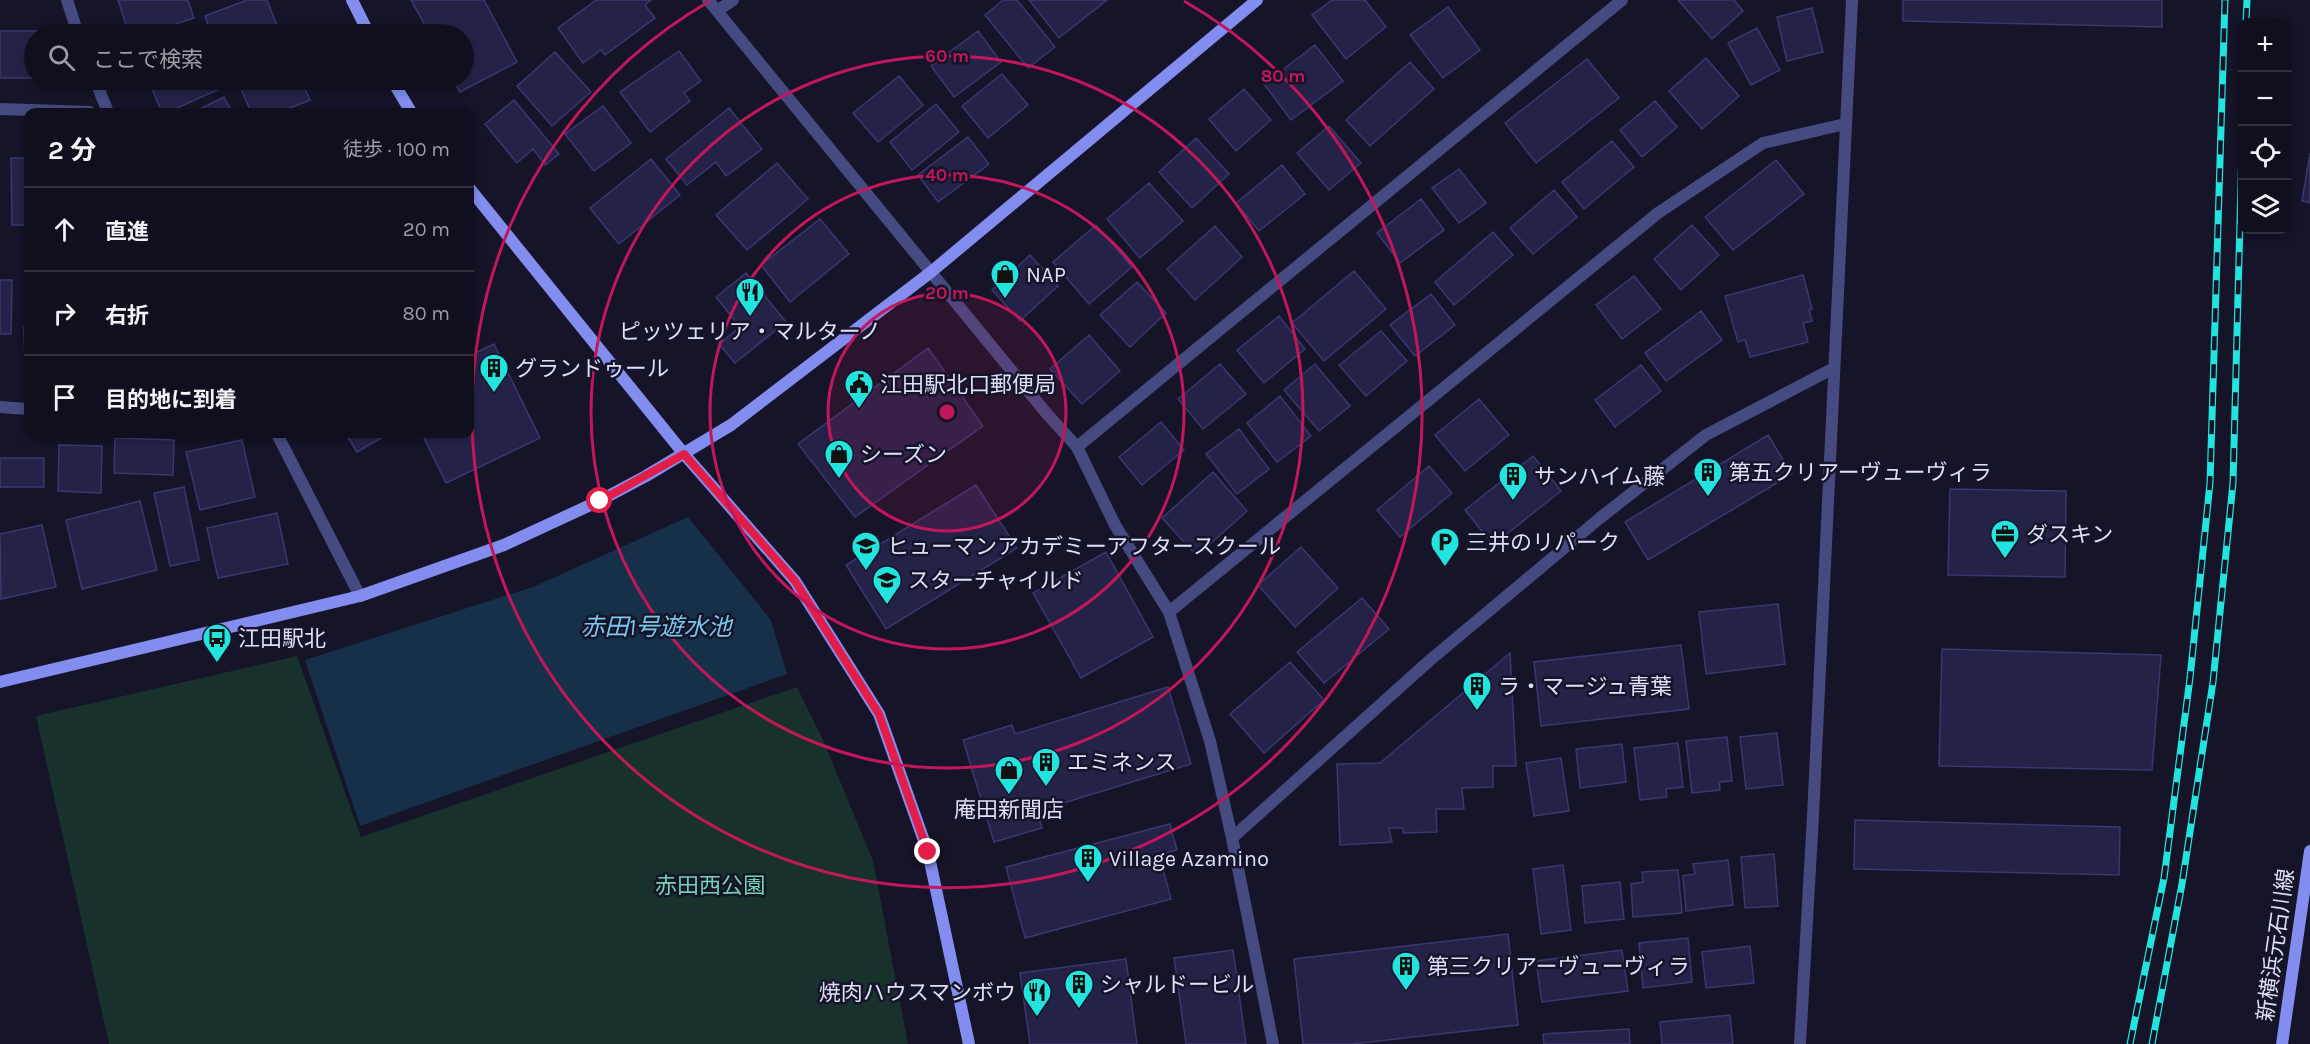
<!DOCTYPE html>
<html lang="ja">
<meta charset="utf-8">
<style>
body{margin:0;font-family:Karla,"Noto Sans JP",sans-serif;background:#1e1d2b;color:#f1f3f6}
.controls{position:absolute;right:18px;top:18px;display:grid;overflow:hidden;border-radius:12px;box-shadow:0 3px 9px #0003}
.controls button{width:54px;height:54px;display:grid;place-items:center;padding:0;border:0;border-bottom:2px solid #302f3c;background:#100f1e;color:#f1f3f6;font:30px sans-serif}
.stop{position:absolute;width:18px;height:18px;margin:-14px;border:4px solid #e11d48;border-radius:50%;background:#fff}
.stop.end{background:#e11d48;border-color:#fff;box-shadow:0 2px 6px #0008}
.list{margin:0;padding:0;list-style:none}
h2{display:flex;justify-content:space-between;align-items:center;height:78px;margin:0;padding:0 24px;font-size:26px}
h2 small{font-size:20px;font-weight:400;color:#9c9ca4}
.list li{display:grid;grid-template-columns:39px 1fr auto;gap:18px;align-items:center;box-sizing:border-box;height:84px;padding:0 24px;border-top:2px solid #302f3c}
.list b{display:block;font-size:22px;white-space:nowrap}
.list em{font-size:20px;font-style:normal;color:#9c9ca4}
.icon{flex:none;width:33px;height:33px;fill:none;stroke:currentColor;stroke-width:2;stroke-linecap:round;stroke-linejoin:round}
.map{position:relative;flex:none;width:2310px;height:1044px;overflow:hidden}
.search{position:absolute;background:#100f1e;box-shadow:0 3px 9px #0003;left:24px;top:24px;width:450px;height:66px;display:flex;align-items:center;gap:15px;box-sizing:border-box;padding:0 21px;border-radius:33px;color:#9c9ca4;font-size:22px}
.panel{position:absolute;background:#100f1e;box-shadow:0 3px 9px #0003;left:24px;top:108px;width:450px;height:330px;border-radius:12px}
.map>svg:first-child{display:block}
.green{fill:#18312d}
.water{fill:#16304a}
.building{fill:#252247;stroke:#3b3770;stroke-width:1.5}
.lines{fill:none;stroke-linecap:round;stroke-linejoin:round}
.street{stroke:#454a81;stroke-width:12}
.secondary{stroke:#828def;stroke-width:12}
.rail-casing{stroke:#23e3de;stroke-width:7}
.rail{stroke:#151428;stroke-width:4.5;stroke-dasharray:14;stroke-linecap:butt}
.route{stroke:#e11d48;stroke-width:8}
.ring{fill:none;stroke:#c2185b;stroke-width:3}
.labels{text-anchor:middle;stroke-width:5;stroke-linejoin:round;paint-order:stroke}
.poi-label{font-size:22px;fill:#dfdffb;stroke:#151428;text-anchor:start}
.park-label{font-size:22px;fill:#73d3af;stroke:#151428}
.street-label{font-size:22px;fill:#dfdffb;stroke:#151428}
.water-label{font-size:24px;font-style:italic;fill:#7ac7ee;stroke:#151428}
.centre{fill:#c2185b;stroke:#151428;stroke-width:3}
.ring-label{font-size:18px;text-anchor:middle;font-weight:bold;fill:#c2185b;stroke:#151428;stroke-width:5;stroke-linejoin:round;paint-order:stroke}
</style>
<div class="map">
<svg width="2310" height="1044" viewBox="0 0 2310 1044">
<rect width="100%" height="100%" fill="#151428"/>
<path class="green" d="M297,656L361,837L797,687L824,742L873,861L908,1044H109L36,716Z"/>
<path class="water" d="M688,517L771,620L787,674L360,826L305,660L533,587Z"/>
<path class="building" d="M118,0H188L194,18L145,34H129Z
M247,0H267L280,34H211L205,16Z
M411,0H484L517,62L460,92L453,80H464V34H430Z
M596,0H651L645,5L655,18L605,55L601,50L583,63L558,28Z
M1003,0H1017L1055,47L1028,68L985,15Z
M1029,0H1107L1059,38Z
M1332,0H1365L1386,27L1346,59L1312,15Z
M1678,0H1734L1743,11L1712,39Z
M1903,0H2162V27L1903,21Z
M1448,7L1480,50L1443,78L1410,35Z
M1812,8L1823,52L1787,61L1777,17Z
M1757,28L1780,70L1751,85L1728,43Z
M0,31H50V34H34V78H0Z
M978,31L1001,62L954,97L931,66Z
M1315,45L1343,81L1291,120L1264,84Z
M679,51L701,81L684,93L690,101L650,132L620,92Z
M555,52L591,92L552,126L517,86Z
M1706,58L1739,96L1702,129L1669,91Z
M1587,59L1619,98L1536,163L1505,123Z
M1410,62L1434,89L1370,146L1346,120Z
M1002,74L1028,105L988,138L962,106Z
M899,76L923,105L878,142L853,113Z
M148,80H218L222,88L168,112H162Z
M256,80H301L310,100L280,112H251L240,87Z
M1244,89L1271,120L1236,151L1209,119Z
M224,97L232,112H194Z
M514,100L559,154L545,165L533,149L517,163L485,124Z
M1655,101L1677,127L1642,157L1620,130Z
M936,104L959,132L912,170L890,142Z
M603,106L631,143L594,171L565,134Z
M729,108L762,149L726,176L716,162L687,185L666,159Z
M1329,126L1361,163L1329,190L1297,153Z
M968,137L989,164L938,202L918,175Z
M1196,138L1229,174L1192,208L1159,172Z
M1612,141L1634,167L1584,209L1562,182Z
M2310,153V203L2302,201Z
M11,158H28V225H12Z
M651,159L680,195L619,244L590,208Z
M1776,160L1804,194L1733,250L1705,217Z
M777,163L808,199L747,250L716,215Z
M1282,165L1305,194L1259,231L1236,203Z
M1459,169L1486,203L1459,223L1432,188Z
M1149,183L1183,221L1140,258L1107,219Z
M1554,190L1577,217L1533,254L1510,228Z
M1421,199L1444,230L1400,263L1377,233Z
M820,219L849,254L790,302L761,265Z
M1096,225L1132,267L1089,304L1053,262Z
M1692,225L1719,255L1681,290L1654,259Z
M1215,226L1242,257L1195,300L1167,269Z
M1493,232L1513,255L1454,305L1435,282Z
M1030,255L1058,286L1020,321L992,290Z
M1354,271L1386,309L1324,361L1292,323Z
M746,273L786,322L735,363L719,344L740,327L716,297Z
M1803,275L1812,309L1809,310L1812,321L1803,323L1808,342L1750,357L1745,340L1738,342L1725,296Z
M1634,276L1661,309L1622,339L1596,305Z
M0,280H12L11,334H0Z
M1137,282L1166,313L1130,347L1100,315Z
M1431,294L1455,325L1415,356L1390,325Z
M1701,311L1722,340L1666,381L1645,353Z
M1279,316L1305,349L1264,383L1237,350Z
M28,326V364H25L24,327Z
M1381,331L1407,361L1366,396L1339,365Z
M1089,335L1120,371L1082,404L1050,369Z
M494,344L540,438L446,483L422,434H470V352L471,355Z
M928,348L983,426L855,517L798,444Z
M1220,364L1246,394L1203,429L1178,399Z
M1315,364L1350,406L1319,431L1284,390Z
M1641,365L1661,391L1615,427L1595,400Z
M1280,396L1311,436L1277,462L1247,423Z
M1479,399L1509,435L1465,471L1435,435Z
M1161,422L1184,450L1142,485L1119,457Z
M1239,429L1269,469L1237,494L1206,454Z
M346,434H388L357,452Z
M1768,435L1792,474L1648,560L1625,522Z
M115,438L174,440L173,475L114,473Z
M242,440L255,497L200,510L186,452Z
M59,445L102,446L101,493L58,491Z
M1533,456L1561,491L1493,545L1465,510Z
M0,458H44V487H0Z
M1429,466L1452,493L1400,537L1377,510Z
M1213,472L1247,511L1197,556L1162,518Z
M976,485L1017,548L886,629L846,565Z
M184,487L199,560L170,566L154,493Z
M1950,489L2066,491L2065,577L1948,575Z
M140,501L157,570L82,589L66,520Z
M277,513L288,564L218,578L207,528Z
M42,525L56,587L1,599L0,534Z
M1301,547L1338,588L1295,627L1258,585Z
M1106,552L1153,637L1081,678L1033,593Z
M1362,598L1389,629L1324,683L1297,652Z
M1778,604L1785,664L1706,674L1699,612Z
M1681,645L1689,709L1541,726L1534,662Z
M1942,649L2161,655L2152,770L1939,766Z
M1510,653L1516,766H1493V787L1462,788L1464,809H1436L1437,832L1403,833V828H1389L1392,842L1340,845L1337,764L1380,763Z
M1290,662L1324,700L1264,753L1230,714Z
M1168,687L1191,764L1037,811L1042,828L994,842L963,740L1012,725L1015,734Z
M1777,733L1783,785L1746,789L1740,737Z
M1727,737L1732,781L1719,782L1720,790L1692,793L1686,741Z
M1678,743L1683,787L1666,789L1667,797L1640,800L1634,748Z
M1622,744L1626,782L1580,788L1576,749Z
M1561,758L1569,811L1534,816L1526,763Z
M1855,820L2120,827L2119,875L1854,869Z
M1170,824L1177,850L1159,855L1171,899L1025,938L1006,867Z
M1774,854L1778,906L1745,908L1741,857Z
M1728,860L1733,905L1686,911L1683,876L1695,874L1693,864Z
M1563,865L1571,930L1541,934L1533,869Z
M1678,870L1682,913L1633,917L1631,884L1643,882L1642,872Z
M1620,882L1624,919L1585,923L1582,886Z
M1508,934L1518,1025L1352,1044H1303L1294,959Z
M1688,938L1692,982L1643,988L1639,943Z
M1750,946L1754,983L1706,988L1702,952Z
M1233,950L1246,1044H1186L1174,958Z
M1622,950L1628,991L1542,1002L1536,961Z
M1126,959L1137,1044H1030L1020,973Z
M1730,1015L1733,1044H1662L1660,1022Z
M1629,1029L1630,1044H1544L1543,1034Z"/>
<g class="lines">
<path class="street" d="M67,0L78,34
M708,0L1047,414L1077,447L1115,525L1169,612L1210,741L1232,838L1273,1044
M717,11L733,0
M95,80L108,112
M0,109L90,112
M0,407L28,409
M277,434L360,596
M1077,447L1622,0
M1169,612L1658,213L1763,143L1845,124
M1232,838L1429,661L1600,518L1706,435L1834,368
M1800,1044L1813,816L1852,0"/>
<path class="secondary" d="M352,0L369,34
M392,80L411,112
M470,189L684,454L795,581L879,714L928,852L969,1044
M0,682L360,596L504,545L599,501L646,476L731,425L931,272L1257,0
M2282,1044L2310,851"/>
<g class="rail-casing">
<path id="rail" d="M2246,22L2247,0
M2130,1044L2164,878L2190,678L2210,483L2225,0
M2152,1044L2182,884L2213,682L2233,483L2242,146"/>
</g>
<use href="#rail" class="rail"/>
</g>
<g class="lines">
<path class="route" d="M600,501L684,454L795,581L879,714L928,852"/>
</g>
<circle cx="947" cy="412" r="119" fill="#c2185b" fill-opacity=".12"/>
<g class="ring">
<circle cx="947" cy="412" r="119"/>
<circle cx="947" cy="412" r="237"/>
<circle cx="947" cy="412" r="356"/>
<path d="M1184 1A475 475 0 1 1 710 1"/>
</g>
<defs>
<g id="shop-pin" transform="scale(1.5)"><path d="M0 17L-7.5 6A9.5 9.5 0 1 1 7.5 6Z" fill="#23e3de" stroke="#151428"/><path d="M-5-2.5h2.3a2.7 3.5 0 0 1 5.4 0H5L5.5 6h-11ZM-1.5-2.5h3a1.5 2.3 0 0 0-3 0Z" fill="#111"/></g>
<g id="restaurant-pin" transform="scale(1.5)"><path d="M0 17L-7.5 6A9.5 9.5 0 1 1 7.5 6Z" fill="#23e3de" stroke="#151428"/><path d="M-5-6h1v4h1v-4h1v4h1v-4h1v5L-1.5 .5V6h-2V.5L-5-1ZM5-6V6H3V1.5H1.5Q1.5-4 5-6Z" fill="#111"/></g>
<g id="building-pin" transform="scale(1.5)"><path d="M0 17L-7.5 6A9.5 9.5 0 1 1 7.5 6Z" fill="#23e3de" stroke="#151428"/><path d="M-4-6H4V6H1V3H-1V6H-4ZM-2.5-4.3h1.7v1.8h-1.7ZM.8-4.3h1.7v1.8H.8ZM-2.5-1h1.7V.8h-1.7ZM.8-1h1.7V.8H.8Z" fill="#111"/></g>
<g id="civic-pin" transform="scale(1.5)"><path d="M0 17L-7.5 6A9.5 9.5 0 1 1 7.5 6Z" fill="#23e3de" stroke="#151428"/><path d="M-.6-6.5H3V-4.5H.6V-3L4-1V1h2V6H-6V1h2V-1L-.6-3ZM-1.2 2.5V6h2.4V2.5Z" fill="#111"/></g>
<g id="office-pin" transform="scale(1.5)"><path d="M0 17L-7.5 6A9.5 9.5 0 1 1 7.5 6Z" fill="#23e3de" stroke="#151428"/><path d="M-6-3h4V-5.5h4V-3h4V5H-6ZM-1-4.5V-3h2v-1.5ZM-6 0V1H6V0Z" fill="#111"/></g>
<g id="parking-pin" transform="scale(1.5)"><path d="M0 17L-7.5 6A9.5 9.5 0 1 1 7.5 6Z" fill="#23e3de" stroke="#151428"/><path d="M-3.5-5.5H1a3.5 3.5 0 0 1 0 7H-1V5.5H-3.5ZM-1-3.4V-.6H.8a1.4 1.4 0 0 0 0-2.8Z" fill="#111"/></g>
<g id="school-pin" transform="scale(1.5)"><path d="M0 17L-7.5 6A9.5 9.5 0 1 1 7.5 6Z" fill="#23e3de" stroke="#151428"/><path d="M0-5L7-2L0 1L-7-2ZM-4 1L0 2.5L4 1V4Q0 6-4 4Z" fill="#111"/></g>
<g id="bus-pin" transform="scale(1.5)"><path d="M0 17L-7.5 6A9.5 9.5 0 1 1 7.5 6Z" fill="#23e3de" stroke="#151428"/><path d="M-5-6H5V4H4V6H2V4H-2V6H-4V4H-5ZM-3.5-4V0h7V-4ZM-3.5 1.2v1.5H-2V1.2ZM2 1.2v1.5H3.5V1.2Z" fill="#111"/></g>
</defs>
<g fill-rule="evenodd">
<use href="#shop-pin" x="1005" y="274"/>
<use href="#restaurant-pin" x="750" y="292"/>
<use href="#building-pin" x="494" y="368"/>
<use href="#civic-pin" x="859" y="384"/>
<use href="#shop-pin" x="839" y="454"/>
<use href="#building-pin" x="1708" y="472"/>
<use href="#building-pin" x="1513" y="476"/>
<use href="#office-pin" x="2005" y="534"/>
<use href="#parking-pin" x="1445" y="542"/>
<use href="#school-pin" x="866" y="546"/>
<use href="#school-pin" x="887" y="580"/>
<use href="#bus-pin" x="217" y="638"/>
<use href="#building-pin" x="1477" y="686"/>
<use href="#building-pin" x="1046" y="762"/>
<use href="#shop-pin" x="1009" y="770"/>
<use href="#building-pin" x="1088" y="858"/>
<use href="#building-pin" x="1406" y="966"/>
<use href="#building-pin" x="1079" y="984"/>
<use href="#restaurant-pin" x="1037" y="992"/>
</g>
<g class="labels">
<g class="poi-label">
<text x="1026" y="282">NAP</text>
<text x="750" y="339" text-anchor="middle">ピッツェリア・マルターノ</text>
<text x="515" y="376">グランドゥール</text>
<text x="880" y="392">江田駅北口郵便局</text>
<text x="860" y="462">シーズン</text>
<text x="1729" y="480">第五クリアーヴューヴィラ</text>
<text x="1534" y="484">サンハイム藤</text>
<text x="2026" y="542">ダスキン</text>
<text x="1466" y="550">三井のリパーク</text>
<text x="887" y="554">ヒューマンアカデミーアフタースクール</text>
<text x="908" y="588">スターチャイルド</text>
<text x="238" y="646">江田駅北</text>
<text x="1498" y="694">ラ・マージュ青葉</text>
<text x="1067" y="770">エミネンス</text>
<text x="1009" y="817" text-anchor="middle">庵田新聞店</text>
<text x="1109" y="866">Village Azamino</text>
<text x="1427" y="974">第三クリアーヴューヴィラ</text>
<text x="1100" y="992">シャルドービル</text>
<text x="1016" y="1000" text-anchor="end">焼肉ハウスマンボウ</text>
</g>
<g class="park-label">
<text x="710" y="893">赤田西公園</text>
</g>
<g class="street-label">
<text transform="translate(2275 945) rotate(-82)" y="8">新横浜元石川線</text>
</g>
<g class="water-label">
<text x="656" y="635">赤田1号遊水池</text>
</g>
</g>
<circle cx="947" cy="412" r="9" class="centre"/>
<g class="ring-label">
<text x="947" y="62">60 m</text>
<text x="1283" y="82">80 m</text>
<text x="947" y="181">40 m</text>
<text x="947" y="299">20 m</text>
</g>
</svg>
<div class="controls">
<button>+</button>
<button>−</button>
<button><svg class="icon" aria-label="locate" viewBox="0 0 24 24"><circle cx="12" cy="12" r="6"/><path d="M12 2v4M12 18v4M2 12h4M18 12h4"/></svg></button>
<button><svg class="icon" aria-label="layers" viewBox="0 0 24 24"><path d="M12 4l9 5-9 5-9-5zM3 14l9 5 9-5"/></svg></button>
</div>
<div class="stop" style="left:600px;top:501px"></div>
<div class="stop end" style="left:928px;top:852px"></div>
<div class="search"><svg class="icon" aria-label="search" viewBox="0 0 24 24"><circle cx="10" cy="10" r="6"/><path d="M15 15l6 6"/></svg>ここで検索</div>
<section class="panel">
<h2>2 分<small>徒歩 · 100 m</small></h2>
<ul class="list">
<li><svg class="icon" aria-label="ahead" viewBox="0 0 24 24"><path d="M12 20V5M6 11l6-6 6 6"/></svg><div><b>直進</b></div><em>20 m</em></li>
<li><svg class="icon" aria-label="right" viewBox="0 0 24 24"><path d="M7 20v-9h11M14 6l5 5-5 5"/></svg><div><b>右折</b></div><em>80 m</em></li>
<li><svg class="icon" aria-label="arrive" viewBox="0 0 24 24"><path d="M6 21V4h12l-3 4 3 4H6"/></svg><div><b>目的地に到着</b></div></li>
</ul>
</section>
</div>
